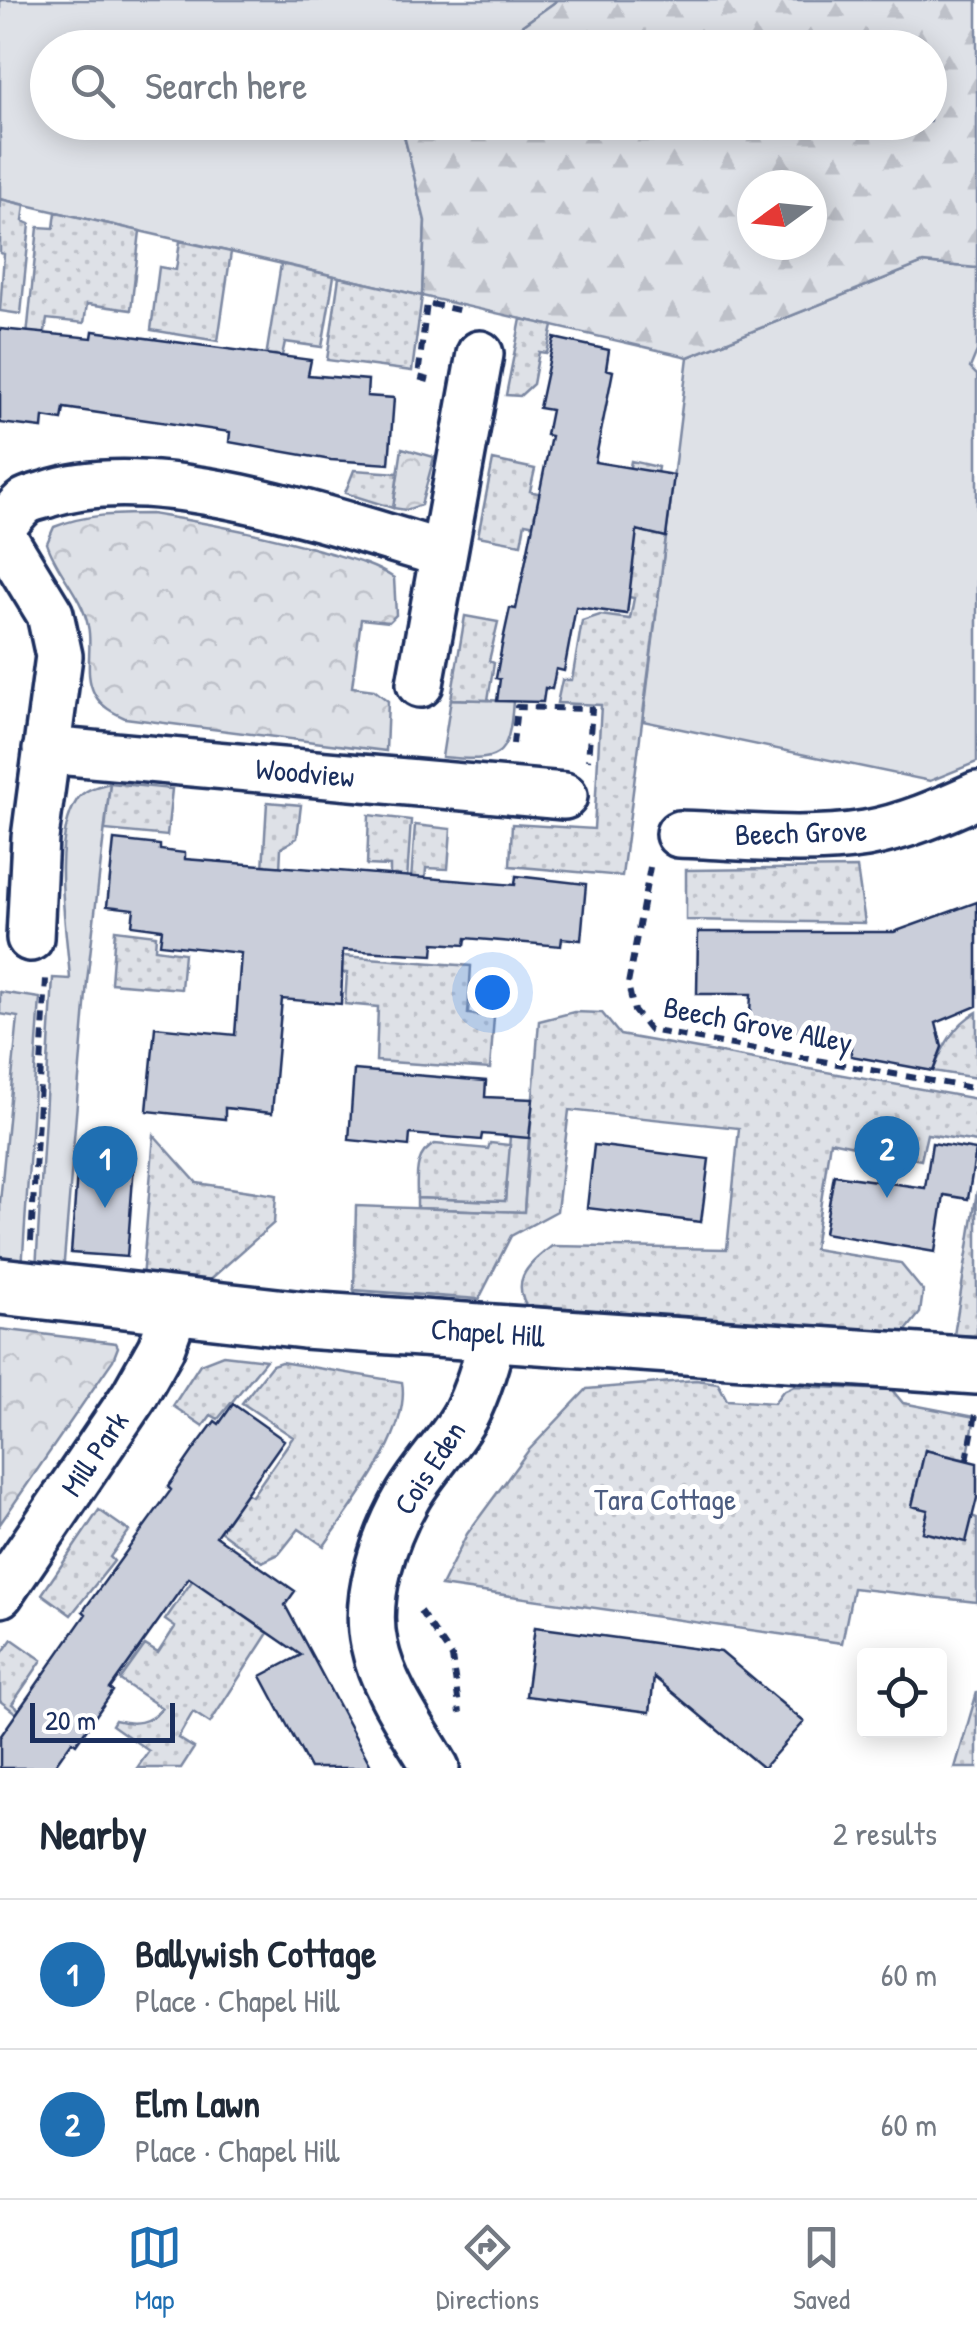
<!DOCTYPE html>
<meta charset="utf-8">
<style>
body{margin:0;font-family:"Patrick Hand",sans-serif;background:#f2f2f3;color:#1f2937}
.controls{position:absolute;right:30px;bottom:30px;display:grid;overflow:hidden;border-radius:10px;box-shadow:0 5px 25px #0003}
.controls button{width:90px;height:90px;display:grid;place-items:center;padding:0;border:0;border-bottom:2px solid #e0e1e3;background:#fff;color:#1f2937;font:50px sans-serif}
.compass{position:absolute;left:737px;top:170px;width:90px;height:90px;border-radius:50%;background:#fff;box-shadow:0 5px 25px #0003;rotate:255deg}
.scale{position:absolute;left:30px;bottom:25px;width:145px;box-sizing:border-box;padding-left:10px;border:5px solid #1b2f5e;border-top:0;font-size:28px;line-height:35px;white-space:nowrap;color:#1b2f5e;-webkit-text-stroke:8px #fff;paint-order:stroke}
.you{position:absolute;left:492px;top:992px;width:35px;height:35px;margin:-25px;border:8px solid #fff;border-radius:50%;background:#1a73e8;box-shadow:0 0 0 15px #1a73e833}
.badge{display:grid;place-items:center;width:65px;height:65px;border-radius:50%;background:#1f6fb2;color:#fff;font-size:32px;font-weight:700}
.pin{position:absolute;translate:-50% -82px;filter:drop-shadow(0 2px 5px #0008)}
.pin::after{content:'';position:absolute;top:52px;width:35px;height:30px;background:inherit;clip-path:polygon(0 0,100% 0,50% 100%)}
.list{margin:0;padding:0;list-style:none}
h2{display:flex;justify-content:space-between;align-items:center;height:130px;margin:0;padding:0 40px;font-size:42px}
h2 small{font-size:32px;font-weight:400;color:#747a83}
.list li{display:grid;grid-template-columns:65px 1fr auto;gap:30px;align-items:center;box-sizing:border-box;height:150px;padding:0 40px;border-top:2px solid #e0e1e3}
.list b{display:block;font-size:38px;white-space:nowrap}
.list p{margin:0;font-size:32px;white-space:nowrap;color:#747a83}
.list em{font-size:32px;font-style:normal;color:#747a83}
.icon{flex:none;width:55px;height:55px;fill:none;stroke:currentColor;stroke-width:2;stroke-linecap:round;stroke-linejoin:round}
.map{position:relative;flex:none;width:977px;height:1768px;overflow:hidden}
.search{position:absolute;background:#fff;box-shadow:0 5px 25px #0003;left:30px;right:30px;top:30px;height:110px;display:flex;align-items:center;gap:25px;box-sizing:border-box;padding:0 35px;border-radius:55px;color:#747a83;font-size:38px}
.sheet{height:430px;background:#fff}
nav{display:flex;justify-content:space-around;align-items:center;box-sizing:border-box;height:140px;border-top:2px solid #e0e1e3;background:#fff;font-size:28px;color:#747a83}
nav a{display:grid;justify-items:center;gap:5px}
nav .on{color:#1f6fb2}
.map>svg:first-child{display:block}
.grass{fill:#dee1e7;stroke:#7c88a2;stroke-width:2.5}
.forest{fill:url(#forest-firs);stroke:#7c88a2;stroke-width:2.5;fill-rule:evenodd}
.park{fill:url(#park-crowns);stroke:#7c88a2;stroke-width:2.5}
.garden{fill:url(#garden-dots);stroke:#7c88a2;stroke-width:2.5}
.building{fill:#caceda;stroke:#1b2f5e;stroke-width:2.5}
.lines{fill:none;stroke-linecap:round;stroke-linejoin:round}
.minor-casing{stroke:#1b2f5e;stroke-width:52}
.tertiary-casing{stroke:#1b2f5e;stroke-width:62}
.path{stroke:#1b2f5e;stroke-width:6;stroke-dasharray:10 8;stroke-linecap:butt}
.minor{stroke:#fff;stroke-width:45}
.tertiary{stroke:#fff;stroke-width:55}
.labels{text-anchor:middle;stroke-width:10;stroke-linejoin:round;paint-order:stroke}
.street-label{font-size:30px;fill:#1b2f5e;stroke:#fff}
.park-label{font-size:30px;fill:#4c5c80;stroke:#fff}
</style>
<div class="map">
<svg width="977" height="1768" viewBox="0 0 977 1768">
<defs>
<pattern id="forest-firs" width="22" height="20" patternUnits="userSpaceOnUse" patternTransform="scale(2.5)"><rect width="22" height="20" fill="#dee1e7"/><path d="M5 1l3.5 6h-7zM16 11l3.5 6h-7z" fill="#bec1c9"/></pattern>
<pattern id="park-crowns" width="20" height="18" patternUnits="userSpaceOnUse" patternTransform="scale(2.5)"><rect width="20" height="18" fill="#dee1e7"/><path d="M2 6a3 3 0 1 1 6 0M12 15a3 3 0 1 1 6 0" fill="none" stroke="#bec1c9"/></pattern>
<pattern id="garden-dots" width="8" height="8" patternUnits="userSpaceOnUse" patternTransform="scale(2.5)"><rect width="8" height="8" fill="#dee1e7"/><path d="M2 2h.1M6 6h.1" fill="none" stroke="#bec1c9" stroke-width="1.8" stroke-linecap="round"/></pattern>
</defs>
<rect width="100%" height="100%" fill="#fff"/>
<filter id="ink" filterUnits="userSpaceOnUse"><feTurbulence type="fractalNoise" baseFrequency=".01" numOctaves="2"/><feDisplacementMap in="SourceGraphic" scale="20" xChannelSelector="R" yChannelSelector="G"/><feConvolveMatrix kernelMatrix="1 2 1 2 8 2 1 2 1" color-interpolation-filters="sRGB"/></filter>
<g filter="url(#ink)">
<path class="grass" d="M0,0H558L513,32L443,34L406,47L48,48V122L401,123L425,221L422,296L0,199Z
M923,263L977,268V351L970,368L977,375V762L930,781L643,721L688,357Z
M451,699L513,701C509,761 499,762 442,757Z
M110,783L87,981L63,1273L36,1270L53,978L70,979C67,931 50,841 77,800C84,789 98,786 110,783Z
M0,992L40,998L22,1269L0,1266V1202L18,1017L0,1014Z
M510,1136L529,1138L524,1212L417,1208V1198L505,1201Z
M354,1290L479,1299L465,1314L361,1307Z"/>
<path class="forest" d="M558,0H977V268L923,263L688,357L422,296L425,221L401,123L930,122V48L406,47L443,34L513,32ZM752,185H812V245H752Z"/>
<path class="park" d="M402,448L434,457L421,505L406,510L393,508Z
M151,514C208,523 264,534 320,550C346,558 371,563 394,578L396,615L389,622L361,619L352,687L374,690L388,701L386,751L125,718C112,712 102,707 95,695C83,674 93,648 88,626C82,595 56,572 47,543L54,527C86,514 117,514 151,514Z
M0,1329L116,1343L118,1347L113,1360L0,1524Z"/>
<path class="garden" d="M0,199L25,205L23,221L30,224L21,314L0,311L4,254L0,253Z
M56,212L140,231L131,310L87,304L84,323L47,319L44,338L27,336L38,227L54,228Z
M180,241L231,252L218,341L151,330L159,267L176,270Z
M281,264L334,276L322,347L285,342L281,360L266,357Z
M339,277L422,296L412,371L327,360Z
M521,319L553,326L547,353L539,352L533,384L520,396L506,395Z
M493,460L535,469L530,491L541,494L536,525L525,523L521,544L478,536Z
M631,461L658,467L653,497L671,500L668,521L645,532L666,537L622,876L510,866L512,824L594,829L601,705L557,703L562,680H572L582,621L600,615L630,619L634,598L606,593Z
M354,470L398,473L393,508L345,493Z
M465,616L498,622L489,661L494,663L488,700L451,699Z
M110,783L172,789L167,836L105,830Z
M267,802L301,805L297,838L281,848L280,870L263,869Z
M369,815L411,820L407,881L390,879V866L367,865Z
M415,825L451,829L448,869L426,868L425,882L411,881Z
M857,868L865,923L686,920V870Z
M115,930L156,935L155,949L184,953L181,989L111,983Z
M330,955L471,966L468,1014L494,1017L490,1069L376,1061L378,1007L345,1004L347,973L329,972Z
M574,1012L602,1013L620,1035L977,1099V1142L927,1134L921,1160L830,1141L814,1249L900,1263L923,1291L920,1313L904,1333L531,1314C509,1282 525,1267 552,1246L727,1249L739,1128L569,1110L557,1211L511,1236L479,1299L354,1290L356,1206L524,1212L539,1021Z
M977,1012V1078L933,1071C943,1047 953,1025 977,1012Z
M154,1135L197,1183L276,1195L274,1223L205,1284L142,1279Z
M490,1143L510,1145L505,1201L417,1198C417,1178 413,1154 435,1144L488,1149Z
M977,1191V1336L954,1335Z
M223,1355L266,1360L218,1419L211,1415L203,1426L173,1406L200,1364Z
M281,1362L402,1382C411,1433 351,1506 324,1546L299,1529L279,1554L262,1562L220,1531L246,1493L252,1496L293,1437L242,1403L272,1365Z
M696,1380L718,1383L727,1400L774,1403L783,1391L794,1386L892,1390L903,1403L975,1417L967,1460L925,1450L912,1506L928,1510L923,1532L965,1542L972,1516L977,1518V1602L853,1588L842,1643L441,1586L467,1534L528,1451L587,1389Z
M99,1510L129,1531L110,1557L114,1561L71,1615L42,1594Z
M208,1558L246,1617L268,1633L210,1723L193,1712L178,1738L194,1748L181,1768H137L149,1751L112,1725L115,1720C134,1725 149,1724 162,1708L120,1680L145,1645L158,1653L175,1627L165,1620Z
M12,1639L42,1660L12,1704L20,1710L17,1714L0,1701V1656Z
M977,1692V1768H955Z"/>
<path class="building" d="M0,329L92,338L93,331L311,360L308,375L368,380L367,396L394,398L389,464L331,460L229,442L230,432L64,408L62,420L43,417L42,428L0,423Z
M554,338L609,350L606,369L613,371L595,462L674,475L666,537L637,530L627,614L576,607L564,671L556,669L552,689L545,688L543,702L497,701L500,679L496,678L503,640L510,608L516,609L551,436L546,435L551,410L539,408Z
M114,840L160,845V850L185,853V859L515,885L516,876L586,884L581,940L562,938L561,946L466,938L465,945L434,943L433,955L343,950L341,1004L282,999L272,1113L225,1108V1119L147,1111L155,1027L235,1035L241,953L160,944L162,929L132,925L134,909L107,906Z
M977,902V1006L936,1023L942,1047L933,1071L851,1056V1041L749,1033L751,994H697L698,932H894Z
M354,1070L486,1081L485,1097L533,1099L529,1138L482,1134L481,1140L410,1134L409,1146L349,1140Z
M932,1143L976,1150L968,1199L944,1195L935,1252L824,1233L834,1175L925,1188Z
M594,1145L709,1159L701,1222L587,1208Z
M78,1159L134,1164L127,1257L71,1253Z
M233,1404L284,1440L216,1536L295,1591L285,1605L372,1768H310L261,1676L301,1655L189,1578L110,1689L113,1691L76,1744L72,1741L53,1768H0V1737L86,1614L83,1611L171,1490L168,1487L195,1448L215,1421L219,1424Z
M925,1450L977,1463V1498L966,1542L923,1532L928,1510L912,1506Z
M535,1627L721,1652L804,1722L763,1768L654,1677L650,1712L526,1696Z"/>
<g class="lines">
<g class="minor-casing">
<path id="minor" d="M0,529C8,521 16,508 26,501C32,498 41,496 48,494C154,458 337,523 443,554
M0,532L50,614L59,656L35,838L30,938
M420,684L480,354
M46,750L564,796
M679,834C741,836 805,844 866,834C905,827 942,811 977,795
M0,1594L134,1396L161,1348L176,1307
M436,1768C414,1730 383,1689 374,1644C364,1597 384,1537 408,1496C425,1467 450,1443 466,1414C479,1388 486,1361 494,1333"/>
</g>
<g class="tertiary-casing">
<path id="tertiary" d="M0,1286L304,1320L977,1366"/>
</g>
<path class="path" d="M429,380L418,377L427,303L462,311
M513,744L517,707L592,709L588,760
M650,867L628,984L634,1011L649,1030L977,1089
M31,1241L46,979
M967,1460L976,1414
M420,1611L452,1657L460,1713"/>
<use href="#minor" class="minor"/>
<use href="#tertiary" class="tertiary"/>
</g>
</g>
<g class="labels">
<g class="street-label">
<text transform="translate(305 773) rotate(5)" y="10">Woodview</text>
<text transform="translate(801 833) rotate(-2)" y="10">Beech Grove</text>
<text transform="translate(758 1025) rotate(11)" y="10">Beech Grove Alley</text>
<text transform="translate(488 1333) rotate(4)" y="10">Chapel Hill</text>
<text transform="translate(95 1454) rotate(-56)" y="10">Mill Park</text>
<text transform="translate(430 1468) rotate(-57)" y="10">Cois Eden</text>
</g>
<g class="park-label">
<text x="665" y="1510">Tara Cottage</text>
</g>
</g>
</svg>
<div class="controls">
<button><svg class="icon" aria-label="locate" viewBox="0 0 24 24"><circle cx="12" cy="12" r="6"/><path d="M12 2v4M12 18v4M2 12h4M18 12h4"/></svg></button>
</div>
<svg class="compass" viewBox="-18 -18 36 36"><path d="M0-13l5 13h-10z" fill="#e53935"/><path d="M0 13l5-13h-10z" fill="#747a83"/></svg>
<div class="scale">20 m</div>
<div class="you"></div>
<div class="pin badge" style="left:105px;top:1208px">1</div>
<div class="pin badge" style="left:887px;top:1198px">2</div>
<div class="search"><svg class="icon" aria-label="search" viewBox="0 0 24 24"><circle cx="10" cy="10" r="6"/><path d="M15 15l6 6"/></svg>Search here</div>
</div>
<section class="sheet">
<h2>Nearby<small>2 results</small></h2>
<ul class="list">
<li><span class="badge">1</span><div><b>Ballywish Cottage</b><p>Place · Chapel Hill</p></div><em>60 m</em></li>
<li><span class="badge">2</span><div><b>Elm Lawn</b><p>Place · Chapel Hill</p></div><em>60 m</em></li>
</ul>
</section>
<nav>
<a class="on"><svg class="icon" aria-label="map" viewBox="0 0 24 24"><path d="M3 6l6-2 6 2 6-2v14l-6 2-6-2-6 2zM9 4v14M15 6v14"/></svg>Map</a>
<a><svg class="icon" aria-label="directions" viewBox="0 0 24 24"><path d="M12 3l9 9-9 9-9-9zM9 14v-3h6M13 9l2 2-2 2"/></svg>Directions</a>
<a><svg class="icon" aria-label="saved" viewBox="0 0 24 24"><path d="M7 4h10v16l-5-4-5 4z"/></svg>Saved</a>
</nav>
